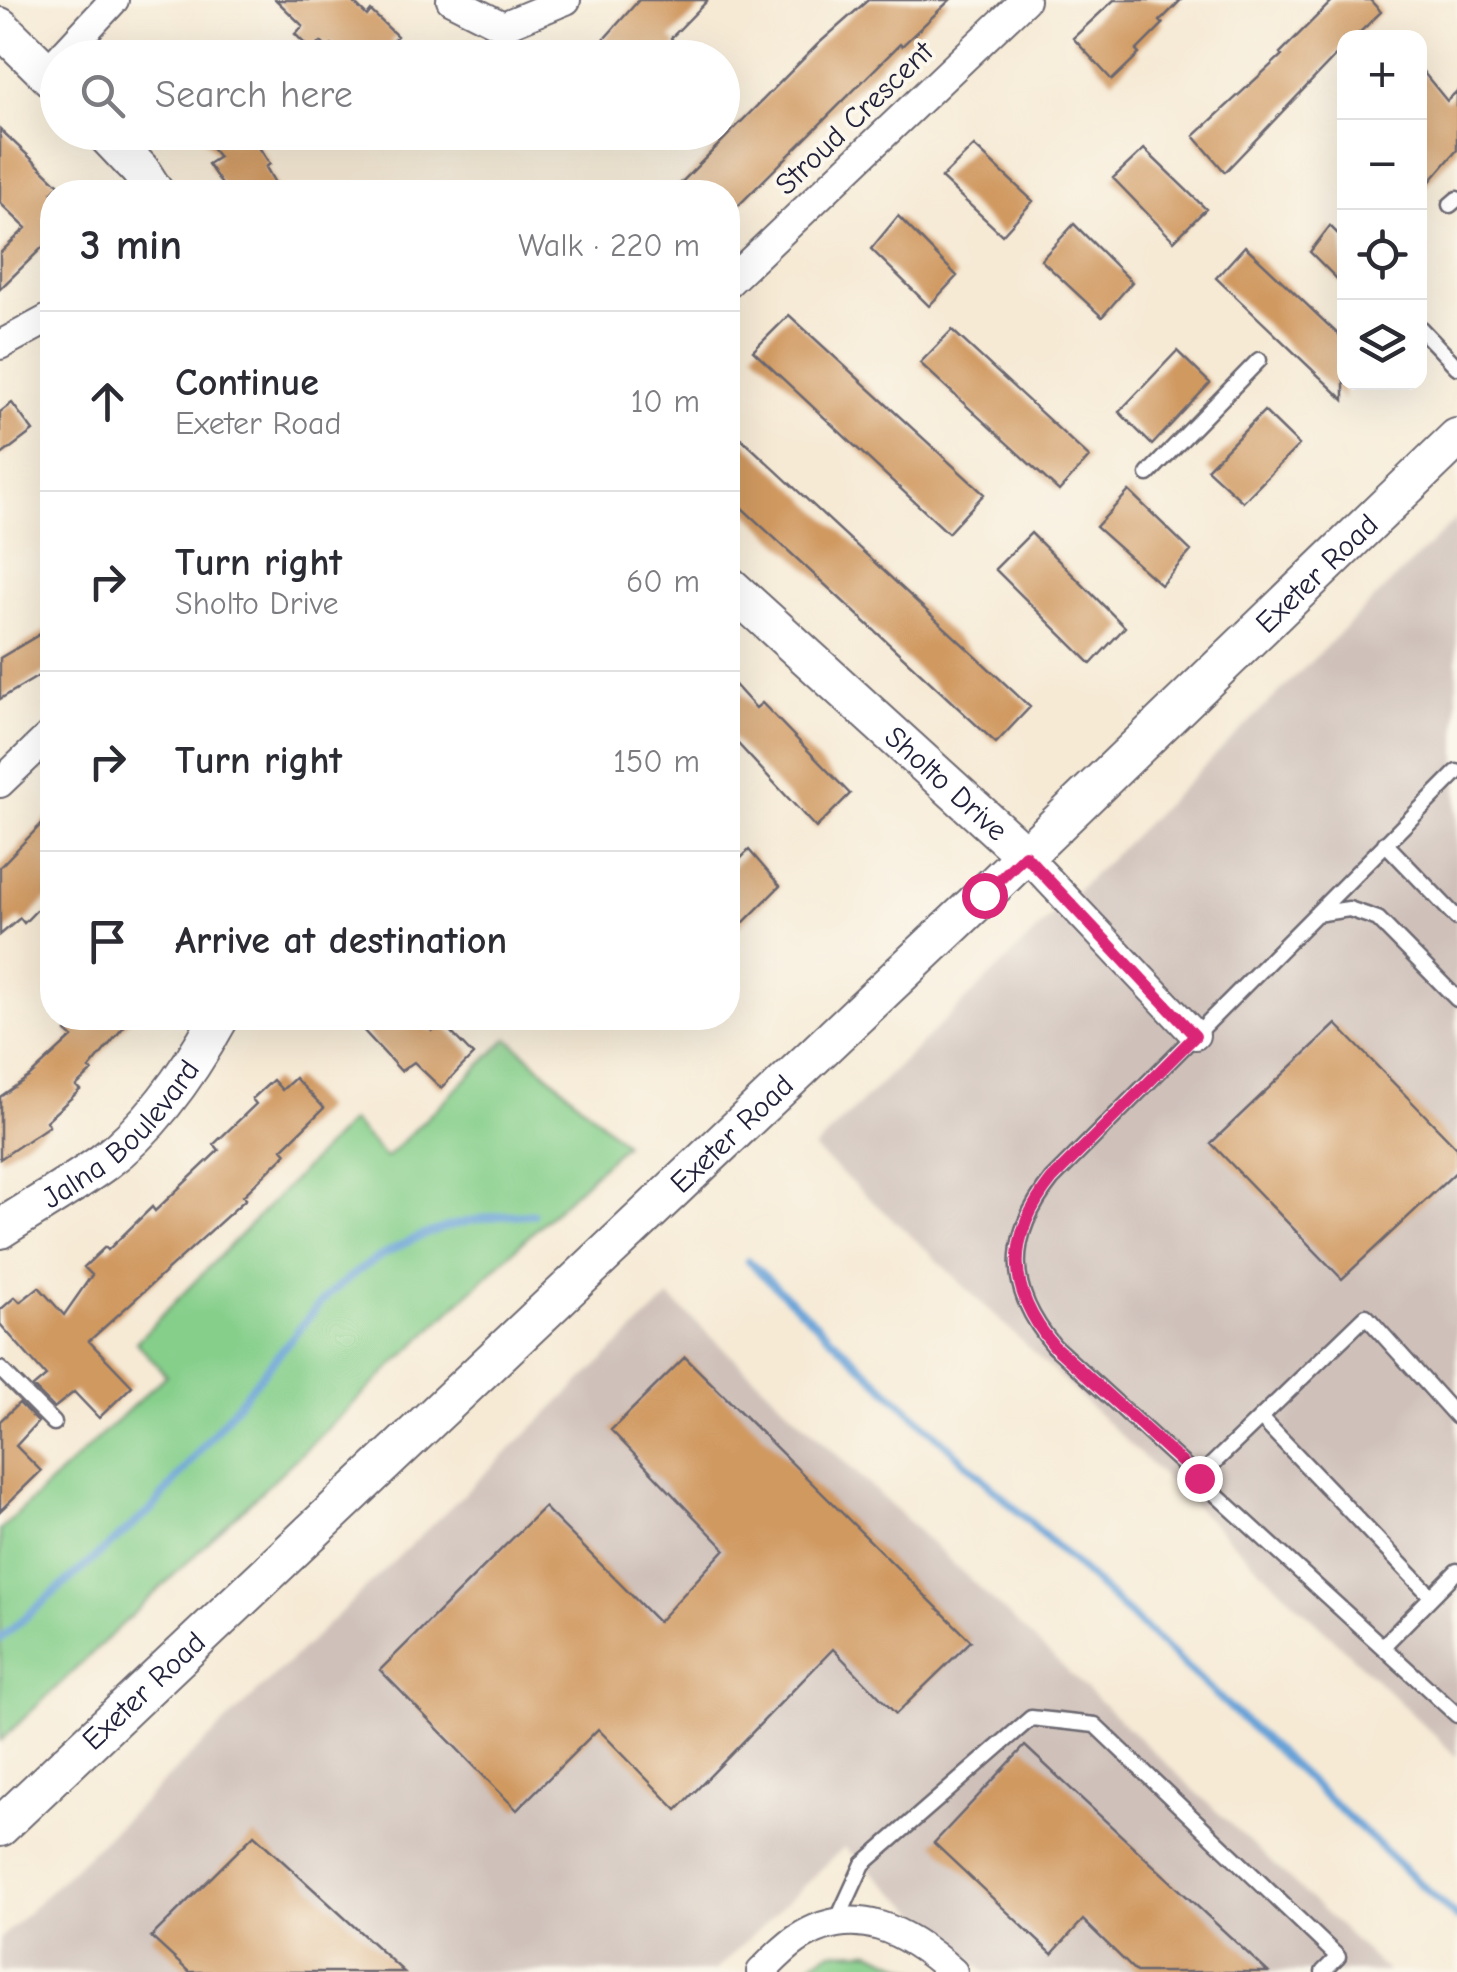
<!DOCTYPE html>
<meta charset="utf-8">
<style>
body{margin:0;font-family:"Comic Neue",sans-serif;background:#f7f7f7;color:#2b2b33}
.controls{position:absolute;right:30px;top:30px;display:grid;overflow:hidden;border-radius:20px;box-shadow:0 10px 40px #0002}
.controls button{width:90px;height:90px;display:grid;place-items:center;padding:0;border:0;border-bottom:2px solid #e1e1e2;background:#fff;color:#2b2b33;font:50px sans-serif}
.stop{position:absolute;width:30px;height:30px;margin:-22px;border:8px solid #db2777;border-radius:50%;background:#fff}
.stop.end{background:#db2777;border-color:#fff;box-shadow:0 2px 10px #0008}
.list{margin:0;padding:0;list-style:none}
h2{display:flex;justify-content:space-between;align-items:center;height:130px;margin:0;padding:0 40px;font-size:42px}
h2 small{font-size:32px;font-weight:400;color:#7c7c81}
.list li{display:grid;grid-template-columns:65px 1fr auto;gap:30px;align-items:center;box-sizing:border-box;height:180px;padding:0 40px;border-top:2px solid #e1e1e2}
.list b{display:block;font-size:38px;white-space:nowrap}
.list p{margin:0;font-size:32px;white-space:nowrap;color:#7c7c81}
.list em{font-size:32px;font-style:normal;color:#7c7c81}
.icon{flex:none;width:55px;height:55px;fill:none;stroke:currentColor;stroke-width:2;stroke-linecap:round;stroke-linejoin:round}
.map{position:relative;flex:none;width:1457px;height:1972px;overflow:hidden}
.search{position:absolute;background:#fff;box-shadow:0 10px 40px #0002;left:40px;top:40px;width:700px;height:110px;display:flex;align-items:center;gap:25px;box-sizing:border-box;padding:0 35px;border-radius:55px;color:#7c7c81;font-size:38px}
.panel{position:absolute;background:#fff;box-shadow:0 10px 40px #0002;left:40px;top:180px;width:700px;height:850px;border-radius:40px}
.map>svg:first-child{display:block}
.industrial{fill:#cfc1ba}
.green{fill:#86cf8b;stroke:#547863;stroke-width:2.5}
.lines{fill:none;stroke-linecap:round;stroke-linejoin:round}
.stream{stroke:#67a2d7;stroke-width:8}
.building{fill:#d09960}
.lane-casing{stroke:#6c6871;stroke-width:19}
.street-casing{stroke:#6c6871;stroke-width:32}
.secondary-casing{stroke:#6c6871;stroke-width:42}
.lane{stroke:#fff;stroke-width:14}
.street{stroke:#fff;stroke-width:28}
.secondary{stroke:#fff;stroke-width:38}
.route{stroke:#db2777;stroke-width:12}
.labels{text-anchor:middle;stroke-width:8;stroke-linejoin:round;paint-order:stroke}
.street-label{font-size:30px;fill:#22223b;stroke:#fbf7ec}
</style>
<div class="map">
<svg width="1457" height="1972" viewBox="0 0 1457 1972">
<rect width="100%" height="100%" fill="#fbf7ec"/>
<filter id="ink" filterUnits="userSpaceOnUse"><feTurbulence type="fractalNoise" baseFrequency=".01" numOctaves="2"/><feDisplacementMap in="SourceGraphic" scale="20" xChannelSelector="R" yChannelSelector="G"/><feConvolveMatrix kernelMatrix="1 2 1 2 8 2 1 2 1" color-interpolation-filters="sRGB"/></filter>
<filter id="wash" filterUnits="userSpaceOnUse"><feTurbulence type="fractalNoise" baseFrequency=".0048" numOctaves="4" result="noise"/><feDisplacementMap in="SourceGraphic" scale="40" xChannelSelector="R" yChannelSelector="G"/><feGaussianBlur stdDeviation="2.25" result="paint"/><feColorMatrix in="noise" values="0 0 0 0 0 0 0 0 0 0 0 0 0 0 0 0 0 1.4 0 .05"/><feComposite in="paint" operator="in"/></filter>
<g filter="url(#wash)">
<rect width="100%" height="100%" fill="#f6ead5"/>
<path class="industrial" d="M1457,518V1757L920,1244L814,1149Z
M669,1297L1388,1972H985L844,1847L714,1972H0V1939Z"/>
<path class="green" d="M508,1038L625,1144L0,1741V1530L166,1375L136,1342L351,1121L386,1158Z
M870,1951L919,1972H798L830,1952Z"/>
<g class="lines">
<path class="stream" d="M748,1261L1457,1918
M0,1639L152,1509L321,1302C380,1246 451,1215 533,1214"/>
</g>
<g id="blocks">
<path class="building" d="M276,0H351L367,16L371,11L397,36L391,42L418,58H345L332,45L328,49L321,42L312,51L295,34L303,26Z
M639,0H708L671,38L677,45L667,58H587Z
M868,0H950L902,46L900,44L728,216V192H672L817,45Z
M1114,0H1181L1160,21L1163,24L1136,51L1139,54L1112,80L1073,38Z
M1333,0H1370L1381,12L1354,38H1344V47L1225,172L1194,136L1282,55L1280,53Z
M1420,68L1447,101L1457,91V150L1420,193Z
M0,129L59,185L52,192V238L0,289V253L26,228L0,203Z
M198,132H249L270,164L266,167L280,192H227L208,164L219,157Z
M974,146L1033,201L1002,235L941,178Z
M1144,149L1206,209L1174,241L1113,178Z
M898,216L957,276L929,306L871,249Z
M1074,224L1132,282L1102,317L1041,260Z
M1330,226L1344,240V286L1310,252Z
M1245,246L1344,340V400L1216,278Z
M789,315L984,494L948,533L753,351Z
M952,330L1089,457L1059,491L920,363Z
M1177,351L1210,383L1152,445L1119,412Z
M12,403L33,431L0,456V412Z
M1264,411L1299,445L1243,502L1207,469Z
M728,426L1030,707L996,743L728,495Z
M1129,491L1191,551L1161,585L1096,527Z
M1031,533L1125,627L1091,664L995,569Z
M52,627V668L0,699V658Z
M728,677L756,708L762,703L850,794L816,828L728,733Z
M52,813V894L24,923L20,918L0,935V867Z
M749,850L780,886L728,938V871Z
M79,1018H131L89,1069L92,1071L76,1086L80,1090L46,1121L49,1126L0,1159V1097L30,1076L72,1037L66,1032Z
M352,1018H418L432,1031L442,1023L473,1055L441,1088L414,1062L401,1071Z
M1336,1024L1457,1148V1171L1342,1279L1211,1143Z
M295,1078L324,1108L282,1149L286,1154L243,1196L246,1199L89,1341L132,1386L99,1418L74,1392L54,1408L33,1387L46,1376L0,1324V1310L15,1297L20,1302L39,1287L64,1315L92,1275L84,1267L105,1247L108,1250L152,1207L155,1211L219,1150L214,1144L256,1104L252,1099L273,1080L282,1090Z
M685,1357L971,1641L896,1714L833,1649L677,1810L598,1729L517,1810L380,1670L544,1507L658,1622L725,1549L611,1430Z
M19,1403L38,1422L16,1446L41,1471L0,1511V1421Z
M1025,1746L1268,1972H1136L1083,1920L1052,1954L934,1843Z
M254,1835L404,1972H189L151,1937Z"/>
</g>
</g>
<g filter="url(#ink)">
<use href="#blocks" fill-opacity="0" stroke="#6c6871" stroke-width="2.5"/>
<g class="lines">
<g class="lane-casing">
<path id="lane" d="M1450,205L1457,199
M1420,328L1457,367
M1148,474L1259,360
M1385,843L1457,918
M1317,913L1457,772
M1457,999L1378,919L1349,909L1316,914L1052,1179C1006,1237 1006,1289 1054,1346L1457,1715
M0,1369L54,1423
M1262,1419L1431,1596
M1199,1477L1366,1316L1457,1417
M1383,1646L1457,1571
M836,1923L863,1864L1031,1718L1095,1725L1338,1957L1323,1972"/>
</g>
<g class="street-casing">
<path id="street" d="M451,0L503,26L566,0
M60,58L114,0
M728,283L1025,0
M0,345L52,317
M0,783L52,733
M1025,855L1195,1035
M761,1972C772,1961 783,1949 796,1940C855,1900 908,1932 953,1972"/>
</g>
<g class="secondary-casing">
<g id="secondary">
<path d="M0,27L58,84"/>
<path d="M104,132L140,170L154,192"/>
<path id="s1" d="M728,585L1025,855"/>
<path id="s2" d="M0,1229C34,1207 71,1186 104,1162C152,1126 191,1069 219,1018"/>
<path id="s3" d="M0,1827L984,895L1457,438"/>
</g>
</g>
<use href="#lane" class="lane"/>
<use href="#street" class="street"/>
<use href="#secondary" class="secondary"/>
</g>
</g>
<g class="lines" filter="url(#ink)">
<path class="route" d="M984,895L1025,855L1195,1036L1052,1179C1006,1237 1006,1289 1054,1346L1199,1478"/>
</g>
<g class="labels">
<g class="street-label">
<text transform="translate(854 118) rotate(-44)" y="10">Stroud Crescent</text>
<text dy="10" stroke="none"><textPath href="#s3" startOffset="1818">Exeter Road</textPath></text>
<text dy="10" stroke="none"><textPath href="#s1" startOffset="295">Sholto Drive</textPath></text>
<text dy="10" stroke="none"><textPath href="#s2" startOffset="155">Jalna Boulevard</textPath></text>
<text dy="10" stroke="none"><textPath href="#s3" startOffset="1008">Exeter Road</textPath></text>
<text dy="10" stroke="none"><textPath href="#s3" startOffset="198">Exeter Road</textPath></text>
</g>
</g>
</svg>
<div class="controls">
<button>+</button>
<button>−</button>
<button><svg class="icon" aria-label="locate" viewBox="0 0 24 24"><circle cx="12" cy="12" r="6"/><path d="M12 2v4M12 18v4M2 12h4M18 12h4"/></svg></button>
<button><svg class="icon" aria-label="layers" viewBox="0 0 24 24"><path d="M12 4l9 5-9 5-9-5zM3 14l9 5 9-5"/></svg></button>
</div>
<div class="stop" style="left:984px;top:895px"></div>
<div class="stop end" style="left:1199px;top:1478px"></div>
<div class="search"><svg class="icon" aria-label="search" viewBox="0 0 24 24"><circle cx="10" cy="10" r="6"/><path d="M15 15l6 6"/></svg>Search here</div>
<section class="panel">
<h2>3 min<small>Walk · 220 m</small></h2>
<ul class="list">
<li><svg class="icon" aria-label="ahead" viewBox="0 0 24 24"><path d="M12 20V5M6 11l6-6 6 6"/></svg><div><b>Continue</b><p>Exeter Road</p></div><em>10 m</em></li>
<li><svg class="icon" aria-label="right" viewBox="0 0 24 24"><path d="M7 20v-9h11M14 6l5 5-5 5"/></svg><div><b>Turn right</b><p>Sholto Drive</p></div><em>60 m</em></li>
<li><svg class="icon" aria-label="right" viewBox="0 0 24 24"><path d="M7 20v-9h11M14 6l5 5-5 5"/></svg><div><b>Turn right</b></div><em>150 m</em></li>
<li><svg class="icon" aria-label="arrive" viewBox="0 0 24 24"><path d="M6 21V4h12l-3 4 3 4H6"/></svg><div><b>Arrive at destination</b></div></li>
</ul>
</section>
</div>
